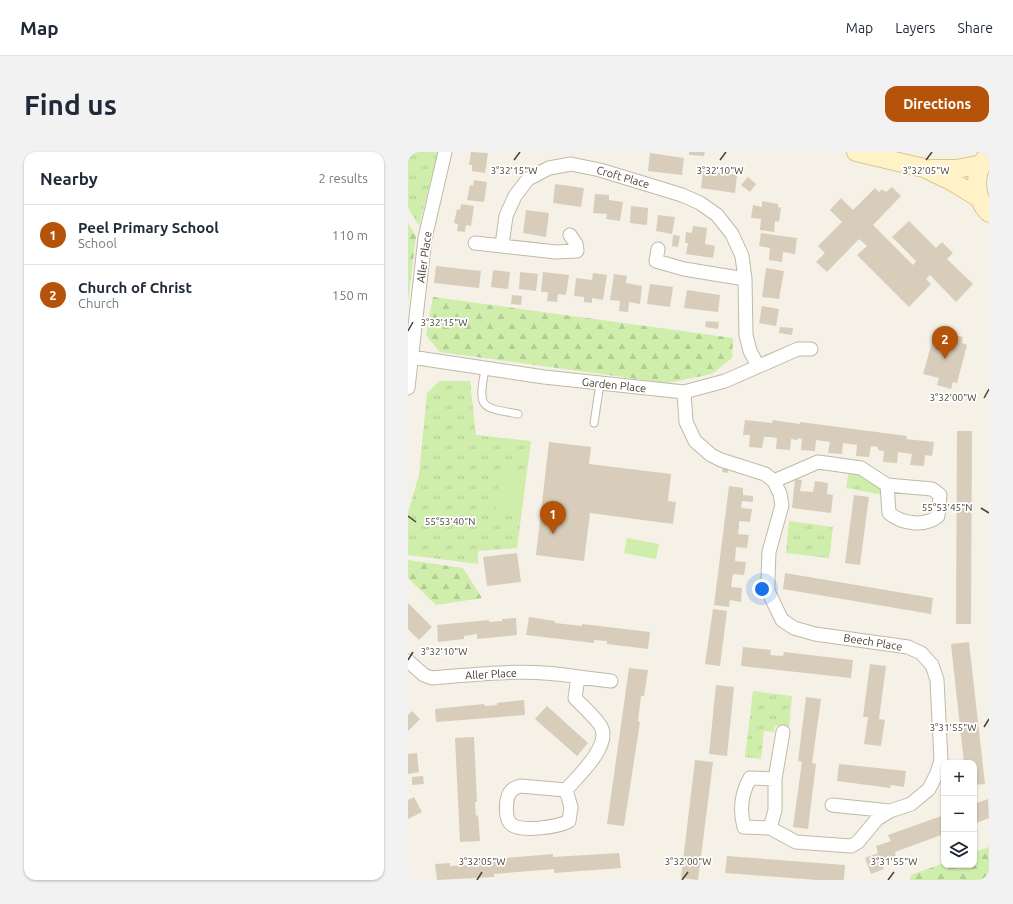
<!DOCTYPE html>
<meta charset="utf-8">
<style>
body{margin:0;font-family:Ubuntu,sans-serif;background:#f2f2f3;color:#1f2937}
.controls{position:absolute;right:12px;bottom:12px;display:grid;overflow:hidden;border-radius:8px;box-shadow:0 1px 3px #0004}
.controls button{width:36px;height:36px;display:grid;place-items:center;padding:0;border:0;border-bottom:1px solid #e0e1e3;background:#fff;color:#1f2937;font:20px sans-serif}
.you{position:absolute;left:354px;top:437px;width:14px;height:14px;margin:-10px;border:3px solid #fff;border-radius:50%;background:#1a73e8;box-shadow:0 0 0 6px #1a73e833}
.badge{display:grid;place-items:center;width:26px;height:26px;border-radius:50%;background:#b45309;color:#fff;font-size:13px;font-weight:700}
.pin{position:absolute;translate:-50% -33px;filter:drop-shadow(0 1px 2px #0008)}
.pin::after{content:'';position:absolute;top:21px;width:14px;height:12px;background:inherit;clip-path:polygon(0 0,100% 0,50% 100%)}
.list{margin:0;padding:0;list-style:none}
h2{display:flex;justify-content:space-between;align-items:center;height:52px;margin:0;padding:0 16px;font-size:17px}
h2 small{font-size:13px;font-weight:400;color:#747a83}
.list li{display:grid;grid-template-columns:26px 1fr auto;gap:12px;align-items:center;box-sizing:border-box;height:60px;padding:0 16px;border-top:1px solid #e0e1e3}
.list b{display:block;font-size:15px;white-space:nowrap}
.list p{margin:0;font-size:13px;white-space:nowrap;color:#747a83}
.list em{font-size:13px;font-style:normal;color:#747a83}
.icon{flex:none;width:22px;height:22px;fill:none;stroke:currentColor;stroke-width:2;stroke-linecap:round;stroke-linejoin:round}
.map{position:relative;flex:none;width:581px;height:728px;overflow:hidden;border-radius:12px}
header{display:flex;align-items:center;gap:24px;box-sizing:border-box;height:56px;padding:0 20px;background:#fff;border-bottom:1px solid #e0e1e3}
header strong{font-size:19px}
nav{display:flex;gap:22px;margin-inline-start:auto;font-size:14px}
.intro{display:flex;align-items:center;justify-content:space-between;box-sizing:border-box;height:96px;padding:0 24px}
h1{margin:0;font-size:28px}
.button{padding:10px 18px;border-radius:12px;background:#b45309;color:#fff;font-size:14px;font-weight:700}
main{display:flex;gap:24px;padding:0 24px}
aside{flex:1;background:#fff;border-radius:12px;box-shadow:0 1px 3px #0004}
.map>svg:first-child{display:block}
.grass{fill:url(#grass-tufts)}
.forest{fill:url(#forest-firs)}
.garden{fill:#cfedab}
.building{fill:#d8cdbb}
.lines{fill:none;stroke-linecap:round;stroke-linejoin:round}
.lane-casing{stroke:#c1b9a8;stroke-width:9}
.street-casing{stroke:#c1b9a8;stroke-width:15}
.secondary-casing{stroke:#d9c792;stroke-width:20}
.lane{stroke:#fff;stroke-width:7}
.street{stroke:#fff;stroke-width:13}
.secondary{stroke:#fff2c6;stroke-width:18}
.ticks{fill:none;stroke:#494135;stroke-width:1.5}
.labels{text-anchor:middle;stroke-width:3.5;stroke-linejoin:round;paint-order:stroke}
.street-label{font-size:11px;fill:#494135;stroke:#fff}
.ticks-label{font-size:10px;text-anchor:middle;fill:#494135;stroke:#fff;stroke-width:3.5;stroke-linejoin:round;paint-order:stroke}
</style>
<header>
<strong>Map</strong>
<nav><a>Map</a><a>Layers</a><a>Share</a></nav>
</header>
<div class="intro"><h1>Find us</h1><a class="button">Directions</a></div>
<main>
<aside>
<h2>Nearby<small>2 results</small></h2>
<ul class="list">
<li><span class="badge">1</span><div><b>Peel Primary School</b><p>School</p></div><em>110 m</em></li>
<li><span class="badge">2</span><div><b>Church of Christ</b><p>Church</p></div><em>150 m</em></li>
</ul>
</aside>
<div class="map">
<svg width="581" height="728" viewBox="0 0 581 728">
<defs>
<pattern id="grass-tufts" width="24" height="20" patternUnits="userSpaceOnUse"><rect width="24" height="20" fill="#cfedab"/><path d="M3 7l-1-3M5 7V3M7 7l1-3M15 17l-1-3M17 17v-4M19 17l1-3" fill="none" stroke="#b3cc94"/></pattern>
<pattern id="forest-firs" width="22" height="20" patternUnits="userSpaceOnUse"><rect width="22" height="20" fill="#cfedab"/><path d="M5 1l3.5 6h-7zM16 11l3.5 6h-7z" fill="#b3cc94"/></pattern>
</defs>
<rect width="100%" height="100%" fill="#f5f1e7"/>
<path class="grass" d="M0,0H30L11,74L0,55Z
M31,229H62L68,283L123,289L109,396L70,399V412L0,403V361L11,323L19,241Z
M441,319L463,326L476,340V343L438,336Z
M381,369L425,375L421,406L378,401Z
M345,539L384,544L381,575L367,574L366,580L356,579L353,607L337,605Z"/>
<path class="forest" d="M0,71L8,84L0,150Z
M25,145L325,186L324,206L304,222L259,231L32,200L18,183Z
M0,408L55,416L74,446L28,453L0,426Z
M581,695V728H502L503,723L536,711V713H566V700Z"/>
<path class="garden" d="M92,318L118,322L113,365L87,362Z
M219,386L251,392L248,407L216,401Z"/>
<path class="building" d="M63,0L80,1L77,21L64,19V13H61Z
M281,0H297L296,4L281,3Z
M242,1L276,6L274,23L240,19Z
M295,19L329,23L327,41L293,36Z
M340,25L348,32L342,40L333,33Z
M66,28L79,30L76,50L59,48L62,33L65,34Z
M147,32L176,36L173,55L145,51Z
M484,35L493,44L465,73L505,113L508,109L484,85L501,69L528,96L534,90L545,101L539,107L565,132L548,150L522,123L518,127L523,132L501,155L449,103L459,94L451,87L419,120L408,110L417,101L410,94L434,70L422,58L433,46L445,58L467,36L471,40L474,37L478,40Z
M187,42L201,43V48L215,50L212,69L198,67L199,62L185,61Z
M354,49L370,52V55L373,56L371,70L367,69L366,80L352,78L353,67L343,66L345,53L354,55Z
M53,52L66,54L63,74L58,73L57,80L49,79L50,72L46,71L49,57L52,58Z
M223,54L240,56L239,73L222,71Z
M118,58L141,61L138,85L115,81Z
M250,63L267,65L264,82L248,79Z
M285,74L299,76L297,92L307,94L305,106L278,102L280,91H277L278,80L284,81Z
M353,81L389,86L387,102L375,100L374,110L361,108L362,96L351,94Z
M265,83L272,84L270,95L264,94Z
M28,114L73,119L71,136L26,131Z
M358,116L376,119L371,147L354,145Z
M85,118L102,120L100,137L83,135Z
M112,120L130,122L128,139L111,137Z
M135,120L161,123L158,143L150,142L149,150L139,149L140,140H133Z
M185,121L199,123L195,148L184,146V151L176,150V145L166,144L168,126L184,128Z
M206,122L219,124L218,131L234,134L232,152L221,150L220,160L211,159L212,149L202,148Z
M242,132L265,135L262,155L239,152Z
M279,138L312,143L310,160L276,156Z
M104,143L114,144L113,153L103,152Z
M354,154L371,157L368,174L351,171Z
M298,169L311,170L310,177L297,175Z
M372,175L385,176L384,183L371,181Z
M542,182L555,185L554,191L559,193L549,231L545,230L543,237L529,233L531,226L515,222L526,183L541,187Z
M337,268L364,271L365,268L392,272V270L499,284L498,287L526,290L524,304L517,303L516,314L502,313L504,302L490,300L489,311L475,310L476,299L470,298V295L463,294L461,305L448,304L449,293L435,291L434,302L420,301L422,290L408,288L407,299L393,298L394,287L390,286V288L383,287L382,298L368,297L369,286L363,285H356L354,296L341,295L342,283H335Z
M549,279H564L563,472H548Z
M141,290L183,295L181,312L263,322L260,349L268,350L265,372L182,361L176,409L128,403Z
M315,315L320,316V321L314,320Z
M387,327L394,328L392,339L405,340L407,329L420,331L419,342L425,343L423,361L384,356Z
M321,334L335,336V343L345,344V350L334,349L333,356L344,357L342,370L331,369V375L330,382L341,383L339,396L328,395L327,409L338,410L336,423L325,422L323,435L334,436L333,450L322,448L321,455L306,453Z
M446,343L461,345L452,413L437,411Z
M109,401L113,430L79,434L75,405Z
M377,421L525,446L523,462L375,437Z
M0,451L24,475L11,488L0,477Z
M305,457L319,459L312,514L297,512Z
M121,465L147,469V471L174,474V472L242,480L240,497L199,492V489L186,488V491L118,483Z
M108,466L109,483L69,487V482L56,484V487L30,490L29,473L81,468V470L94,469V467Z
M561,490L577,632L566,633V611H556L543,492Z
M335,495L363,498L362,503L375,504L376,500L445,508L443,526L333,514Z
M462,512L478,514L471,567L477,568L473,594L456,592L460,565H455Z
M221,516L240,518L236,544H233L230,569L232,570L216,674L199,672Z
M308,533L326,535L319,604L301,602Z
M398,545L413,547L404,611L408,612L400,677L385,675L394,610L390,609Z
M116,548L117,563L28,570L27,557L76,552L77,554L89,553V551Z
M139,554L180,591L169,604L127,567Z
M4,559L12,567L0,579V563Z
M66,585L69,650H67L68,664L70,663L72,689L52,690L47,586Z
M9,601L11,620L0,622V602Z
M287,608L305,610L290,728L273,726Z
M431,612L498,619L496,635L483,633L482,636L429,629Z
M15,624L16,632L4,633V625Z
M6,645L14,660L0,667V648Z
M580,647L581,666L566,672V652Z
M536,663V682L487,700L488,706L473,711L476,717L463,722L457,706L470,701L468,694L483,689L480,683Z
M211,701L213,716L146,721V717L86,722V725L29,728L27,712L42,711V714L71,712V708L145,702V705Z
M319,704L437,713L436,728H409L317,721Z"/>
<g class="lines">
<g class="lane-casing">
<path id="lane" d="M77,217C70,257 72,255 110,262
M186,271L192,232"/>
</g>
<g class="street-casing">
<path id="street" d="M67,91L148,100L169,99L168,92L162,83
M94,93L98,64L107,44L120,27L141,16L163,12L192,18L274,43L292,51L309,63L324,82L334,104L337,127L338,183L342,199L350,214
M250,97L248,109L276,117L337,127
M3,205L136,225L276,240L317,229L390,197H403
M0,236L17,86L37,0
M276,240L278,270L287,289L303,303L313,308L357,322L366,329L372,342L374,353L361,400L360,427V439L374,468L386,476L407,482L500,495L513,501L524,513L529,528L533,608L529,621L521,637L503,652L482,659L424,653
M366,329L410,310L453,316L479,333
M479,333L524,337L532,343L530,364C517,375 494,372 481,361Z
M0,509L16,523L24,526C74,522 120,516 170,525L167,546C174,554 191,568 194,577C201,596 169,625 158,638
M170,525L203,529
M367,627L342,626C333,642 331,657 336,675L362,676L367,658V627L375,580
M112,634L158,638L163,655L161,669C151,675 115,680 104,673C96,667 97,644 104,638C106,636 110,635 112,634Z
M362,676L388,690L443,694L450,690L469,667L482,659"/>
</g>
<g class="secondary-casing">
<path id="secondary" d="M448,0L516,16L545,30L571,46
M581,2C565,18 565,45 581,61
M523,17H549L574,12"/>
</g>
<use href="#lane" class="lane"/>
<use href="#street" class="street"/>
<use href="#secondary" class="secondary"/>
</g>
<path class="ticks" d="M106,8L112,0M312,8L318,0M518,8L524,0M0,179L5,170M576,246L581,237M573,356L581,361M0,364L8,370M0,508L5,500M576,575L581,567M69,728L74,720M274,728L280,720M480,728L486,720"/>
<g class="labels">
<g class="street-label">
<text transform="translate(215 25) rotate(16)" y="4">Croft Place</text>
<text transform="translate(16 105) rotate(-82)" y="4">Aller Place</text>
<text transform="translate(206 233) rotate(6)" y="4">Garden Place</text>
<text transform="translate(465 490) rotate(9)" y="4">Beech Place</text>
<text transform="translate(83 522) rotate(-3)" y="4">Aller Place</text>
</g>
</g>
<g class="ticks-label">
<text x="106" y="22">3°32'15"W</text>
<text x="312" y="22">3°32'10"W</text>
<text x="518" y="22">3°32'05"W</text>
<text x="36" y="174">3°32'15"W</text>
<text x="545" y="249">3°32'00"W</text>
<text x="539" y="359">55°53'45"N</text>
<text x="42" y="373">55°53'40"N</text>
<text x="36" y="503">3°32'10"W</text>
<text x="545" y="579">3°31'55"W</text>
<text x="74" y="713">3°32'05"W</text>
<text x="280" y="713">3°32'00"W</text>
<text x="486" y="713">3°31'55"W</text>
</g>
</svg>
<div class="controls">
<button>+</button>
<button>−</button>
<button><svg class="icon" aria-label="layers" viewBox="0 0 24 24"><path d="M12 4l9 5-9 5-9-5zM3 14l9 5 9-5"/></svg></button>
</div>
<div class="you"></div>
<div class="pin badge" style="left:145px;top:382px">1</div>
<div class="pin badge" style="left:537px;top:207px">2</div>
</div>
</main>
